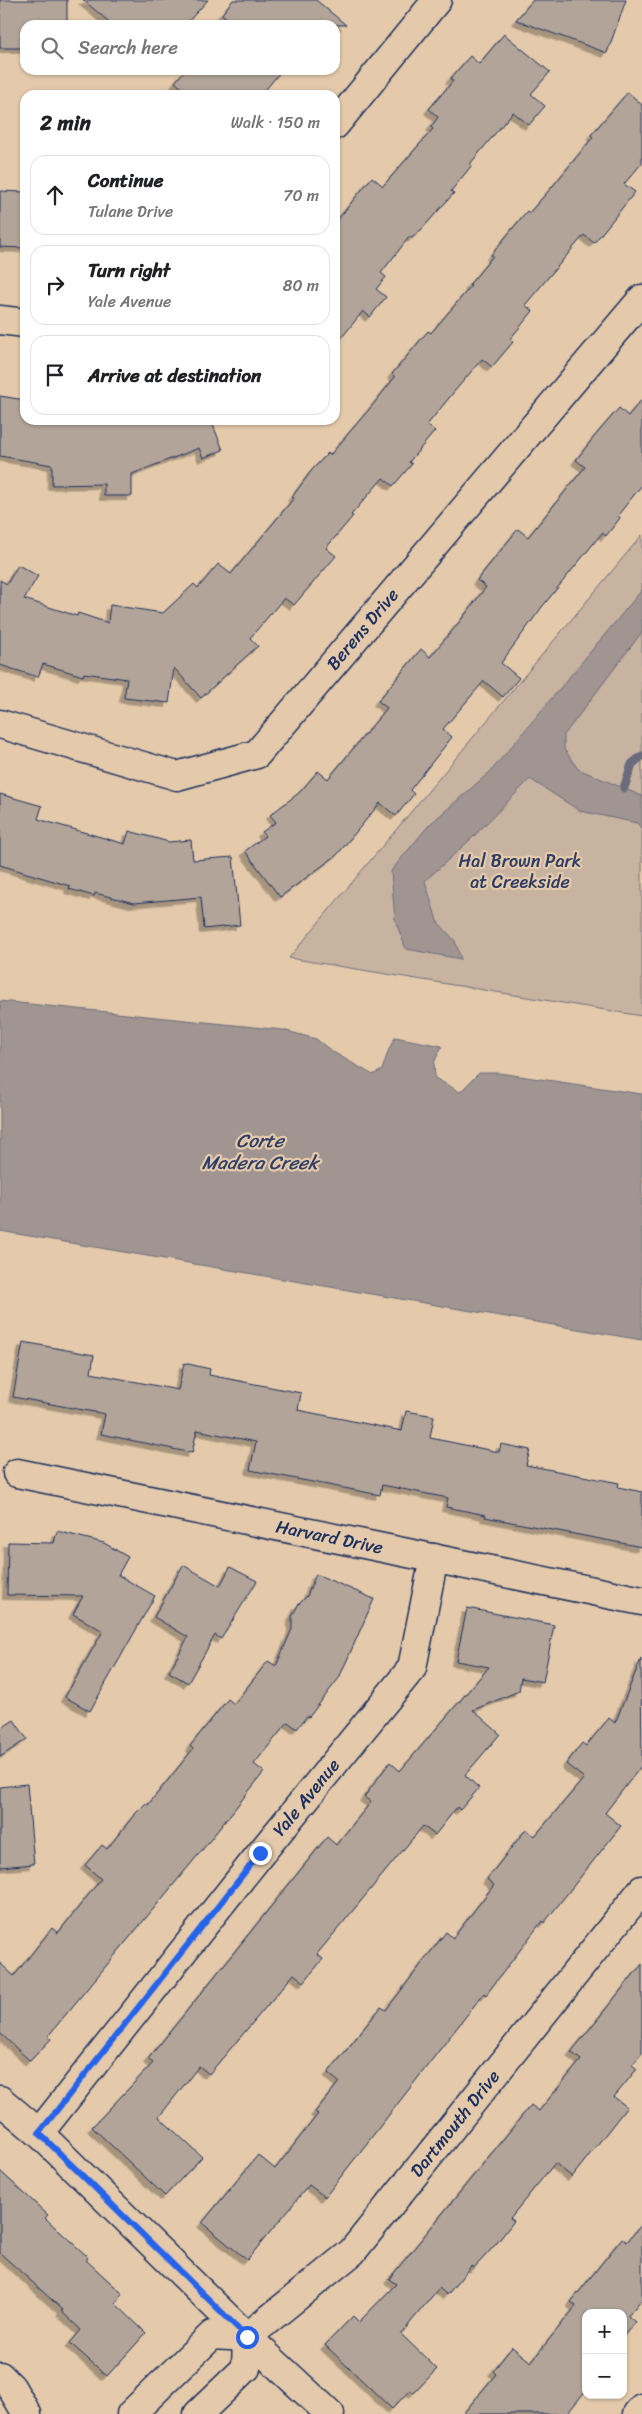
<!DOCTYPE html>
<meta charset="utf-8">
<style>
body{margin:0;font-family:Sriracha,sans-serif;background:#f2f2f2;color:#202124}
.controls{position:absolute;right:15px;bottom:15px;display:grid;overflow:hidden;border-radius:10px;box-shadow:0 1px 4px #0004}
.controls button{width:45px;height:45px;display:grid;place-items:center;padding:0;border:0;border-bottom:1px solid #e0e0e0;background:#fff;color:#202124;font:25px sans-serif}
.stop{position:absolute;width:15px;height:15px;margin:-11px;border:4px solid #2563eb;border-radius:50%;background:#fff}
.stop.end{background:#2563eb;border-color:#fff;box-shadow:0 1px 5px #0008}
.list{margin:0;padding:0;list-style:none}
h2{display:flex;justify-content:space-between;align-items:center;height:65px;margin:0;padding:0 20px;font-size:21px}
h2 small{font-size:16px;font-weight:400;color:#757577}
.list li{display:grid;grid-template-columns:32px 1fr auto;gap:15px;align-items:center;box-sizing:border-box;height:80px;margin:0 10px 10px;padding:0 10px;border:1px solid #e0e0e0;border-radius:15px}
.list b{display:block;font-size:19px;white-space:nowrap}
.list p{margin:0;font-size:16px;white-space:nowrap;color:#757577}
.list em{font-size:16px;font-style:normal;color:#757577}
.icon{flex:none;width:28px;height:28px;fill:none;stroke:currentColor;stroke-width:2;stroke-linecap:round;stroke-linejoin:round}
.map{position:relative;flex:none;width:642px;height:2414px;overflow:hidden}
.search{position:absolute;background:#fff;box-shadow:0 1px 4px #0004;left:20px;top:20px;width:320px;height:55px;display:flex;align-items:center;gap:12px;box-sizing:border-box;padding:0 18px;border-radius:15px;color:#757577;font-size:19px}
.panel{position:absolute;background:#fff;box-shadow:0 1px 4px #0004;left:20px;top:90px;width:320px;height:335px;border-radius:15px}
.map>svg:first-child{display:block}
.green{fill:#c7b3a0;stroke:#71717f}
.water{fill:#a09591;stroke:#6b6c7d}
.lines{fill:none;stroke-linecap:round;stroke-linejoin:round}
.stream{stroke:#6b6c7d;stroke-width:9}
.building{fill:#b2a498;stroke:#1b2f5e;filter:url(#shadow)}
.minor-casing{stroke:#1b2f5e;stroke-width:31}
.major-casing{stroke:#1b2f5e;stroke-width:31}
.minor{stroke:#e4caab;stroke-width:28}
.major{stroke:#e4caab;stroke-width:28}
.route{stroke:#2563eb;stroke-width:6}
.labels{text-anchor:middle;stroke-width:4.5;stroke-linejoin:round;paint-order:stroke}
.street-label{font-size:18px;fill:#1b2f5e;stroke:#e4caab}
.park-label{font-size:18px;fill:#2c3c65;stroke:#e4caab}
.water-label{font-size:19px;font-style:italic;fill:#2f3e66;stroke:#e4caab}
</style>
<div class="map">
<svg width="642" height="2414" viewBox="0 0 642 2414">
<defs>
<filter id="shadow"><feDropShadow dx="-4.5" dy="4.5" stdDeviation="0" flood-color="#0004"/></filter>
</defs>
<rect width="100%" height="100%" fill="#e4caab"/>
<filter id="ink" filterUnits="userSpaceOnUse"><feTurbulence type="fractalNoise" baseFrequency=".02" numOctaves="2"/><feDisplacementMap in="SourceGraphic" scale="10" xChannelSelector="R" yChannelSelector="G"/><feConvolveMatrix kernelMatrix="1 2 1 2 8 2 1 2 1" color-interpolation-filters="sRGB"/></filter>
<g filter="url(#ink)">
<path class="green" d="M642,535V1016L289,958Z"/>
<path class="water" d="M642,590V632L564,735V749L578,769L642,796V829L637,823L580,811L530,779L473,837L425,881L437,921L455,941L461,959L406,949L395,920L391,871L429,825L491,771Z
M0,1001L283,1030L316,1039L333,1052L373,1075L382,1070L389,1049L395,1037L442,1046L434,1063L435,1078L460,1092L479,1073H499L642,1094V1340L0,1231Z"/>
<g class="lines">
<path class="stream" d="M624,788L632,764L642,756"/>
</g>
<path class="building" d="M0,0H67V25H25V48H0Z
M83,0H208L185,25H113Z
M233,0H316L346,25H235L222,14Z
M533,0H626L607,53L516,20Z
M504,34L550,72L531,94L545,106L529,125L513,112L470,164L472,165L451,191L454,193L421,230L412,238L410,236L381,273L386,277L376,289L386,297L370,317L363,311L335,346V223L372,177L383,186L433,129L431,127L438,117L429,109L453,81L450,79L470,56L479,64Z
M185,70H282L261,95H190L175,82Z
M628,92L642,105V163L624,184L635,192L594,243L584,235L525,305L533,311L510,339L513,342L492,367L482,359L453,393L427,425L435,431L409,462L412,464L393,486L383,478L351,515L353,516L326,548L336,556L294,605L284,598L250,638L258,646L239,663L201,698L174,668L169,703L124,698L127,679L84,673L83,676L43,664L38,677L0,665V580L7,584L18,565L38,576L24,599L77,616L78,613L108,623L110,605L163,613L194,584L198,588L218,564L231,574L294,498L292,497L312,470L328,453L330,455L371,407L395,377L392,374L428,331L431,333L471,286L469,285L493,256L491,255L527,211L529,213L552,187L593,137L591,135Z
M0,191L25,192V248L0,247Z
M0,396L25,400V420H211L223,450L203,458L199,448L132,474V496H104V484L52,485V465L0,456Z
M642,399V485L618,515L620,518L606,536L602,533L542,607L501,663L519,678L503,697L484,681L443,729L452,737L410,790L414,794L396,816L380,803L337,855L280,897L245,851L265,836L262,832L276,822L270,815L300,792L318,771L328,779L387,708L378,701L402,672L421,649L430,657L461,620L486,587L477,580L501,550L518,529L528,537L585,467L576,460L594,437L619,408L628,416Z
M0,794L42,806L38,819L125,844L129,831L169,842L191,840L193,860L233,857L240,925L204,929L201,897L134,903L95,893L94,896L69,889L70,886L0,865Z
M23,1342L94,1355L91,1373L178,1390L184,1363L210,1369L209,1375L301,1393L298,1410L402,1431L406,1411L434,1416L430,1438L499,1452L501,1444L530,1450L526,1465L619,1483L618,1487L642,1492V1547L485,1517L486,1515L446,1507L448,1498L382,1485L380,1495L250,1470L256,1442L197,1430L192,1453L101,1434L105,1414L13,1397Z
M57,1531L104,1543L128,1557L118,1575L155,1596L90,1711L65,1697L103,1631L73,1614L83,1596L7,1595L8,1542L54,1543Z
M183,1565L220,1586L230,1567L257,1581L221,1639L215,1635L188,1683L169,1672L188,1637L154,1617Z
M316,1574L374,1599L339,1678L309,1717L307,1716L297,1729L288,1722L254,1764L264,1772L203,1849L48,2036L51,2039L30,2061L0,2033V1963L14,1976L52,1928L58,1933L101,1879L85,1865L102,1845L107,1849L134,1815L146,1803L148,1805L193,1749L190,1746L228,1699L234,1704L268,1661L276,1666L292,1629V1617L298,1605L307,1596Z
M467,1608L554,1625L543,1682L521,1678L519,1691L473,1710L500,1734L465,1775L479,1788L460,1810L457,1807L435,1835L423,1826L317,1954L323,1959L304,1982L294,1974L209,2074L199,2066L159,2117L202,2157L165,2196L92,2127L153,2063L148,2059L327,1837L336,1845L371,1802L364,1797L390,1762L400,1771L489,1667L456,1661Z
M641,1659L642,1765L605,1813L621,1826L544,1923L542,1921L486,1995L484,1993L325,2197L309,2185L247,2260L202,2223L258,2155L275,2169L318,2114L315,2112L339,2082L328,2073L381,2007L386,2010L446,1932L453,1938L494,1885L487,1879L526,1829L535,1836L584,1778L566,1764L582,1743L586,1746L609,1718L615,1723Z
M14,1720L27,1739L0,1757V1729Z
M27,1784L34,1864L0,1867V1787Z
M642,1964V2053L632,2065L637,2069L614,2097L627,2107L572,2177L555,2163L510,2218L514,2221L497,2243L474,2268L471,2266L447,2295L439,2288L401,2334L437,2369L414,2393L410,2390L392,2409L325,2345L353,2316L359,2322L396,2284L389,2279L531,2105L539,2111L581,2060L571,2052Z
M0,2171L48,2215L45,2218L88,2257L86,2260L123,2294L115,2303L146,2333L107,2376L70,2343L81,2330L61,2311L63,2310L0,2253Z
M642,2224V2299L628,2316L635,2322L623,2337V2313H586V2390L567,2414H463L496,2374L493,2371L512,2347L531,2362L576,2306L571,2302L622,2238L627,2242Z"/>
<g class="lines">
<g class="minor-casing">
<g id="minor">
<path d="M335,125L437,0"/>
<path d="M0,320L25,323"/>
<path id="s1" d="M0,724L177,776L257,754L642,299"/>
<path id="s2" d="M17,1473L642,1601"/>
<path d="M0,2100L39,2133L247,2337L330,2414"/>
<path id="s3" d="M39,2133L261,1853L412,1668L434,1558"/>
<path id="s4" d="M131,2414L212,2335L247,2337L352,2252L642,1890"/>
<path d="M198,2414L246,2368L247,2337"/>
<path d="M637,2414L642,2408"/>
</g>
</g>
<g class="major-casing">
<path id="major" d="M0,2376L11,2387L27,2414"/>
</g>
<use href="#minor" class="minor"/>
<use href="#major" class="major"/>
</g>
</g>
<g class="lines" filter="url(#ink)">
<path class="route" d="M247,2337L39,2133L260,1853"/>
</g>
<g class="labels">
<g class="street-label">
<text dy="6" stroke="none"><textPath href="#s1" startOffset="431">Berens Drive</textPath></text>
<text dy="6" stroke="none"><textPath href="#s2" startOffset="319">Harvard Drive</textPath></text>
<text dy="6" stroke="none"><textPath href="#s3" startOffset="429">Yale Avenue</textPath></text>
<text dy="6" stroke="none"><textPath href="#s4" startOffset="448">Dartmouth Drive</textPath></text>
</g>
<g class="park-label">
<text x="520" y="867">Hal Brown Park<tspan x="520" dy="21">at Creekside</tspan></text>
</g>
<g class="water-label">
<text x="260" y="1147">Corte<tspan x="260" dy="22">Madera Creek</tspan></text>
</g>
</g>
</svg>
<div class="controls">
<button>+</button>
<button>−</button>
</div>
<div class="stop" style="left:247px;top:2337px"></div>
<div class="stop end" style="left:260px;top:1853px"></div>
<div class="search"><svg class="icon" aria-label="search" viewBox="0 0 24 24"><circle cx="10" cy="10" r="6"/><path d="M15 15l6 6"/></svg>Search here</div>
<section class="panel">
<h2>2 min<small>Walk · 150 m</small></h2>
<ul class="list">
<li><svg class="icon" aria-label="ahead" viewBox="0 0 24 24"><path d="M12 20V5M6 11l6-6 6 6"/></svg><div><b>Continue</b><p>Tulane Drive</p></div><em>70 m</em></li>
<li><svg class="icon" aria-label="right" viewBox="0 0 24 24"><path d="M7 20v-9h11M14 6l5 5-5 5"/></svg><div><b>Turn right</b><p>Yale Avenue</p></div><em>80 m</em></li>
<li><svg class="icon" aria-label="arrive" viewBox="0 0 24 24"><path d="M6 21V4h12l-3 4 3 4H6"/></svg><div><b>Arrive at destination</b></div></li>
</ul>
</section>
</div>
